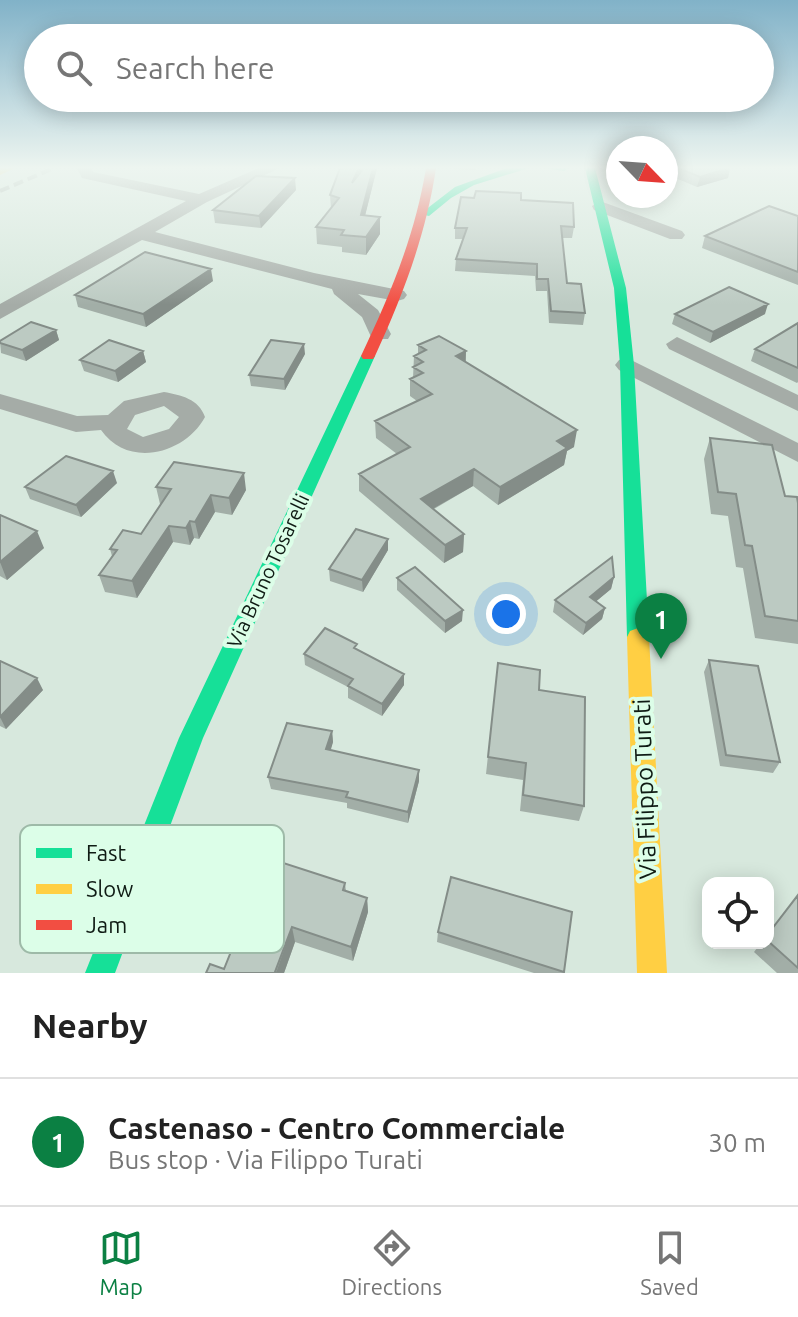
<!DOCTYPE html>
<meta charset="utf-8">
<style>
body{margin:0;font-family:Ubuntu,sans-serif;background:#f6f6f6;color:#222}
.controls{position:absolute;right:24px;bottom:24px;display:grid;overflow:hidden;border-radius:16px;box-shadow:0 4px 20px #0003}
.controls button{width:72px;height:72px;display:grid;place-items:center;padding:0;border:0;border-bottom:2px solid #e0e0e0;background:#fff;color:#222;font:40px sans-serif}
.compass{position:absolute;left:606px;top:136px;width:72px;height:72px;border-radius:50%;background:#fff;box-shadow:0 4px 20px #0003;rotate:115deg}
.you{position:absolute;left:506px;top:614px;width:28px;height:28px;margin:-20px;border:6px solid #fff;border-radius:50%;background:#1a73e8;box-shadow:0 0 0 12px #1a73e833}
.badge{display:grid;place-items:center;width:52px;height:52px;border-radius:50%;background:#0b8043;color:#fff;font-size:26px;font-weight:700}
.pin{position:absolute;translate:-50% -66px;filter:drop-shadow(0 2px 4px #0008)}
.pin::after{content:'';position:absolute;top:42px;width:28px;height:24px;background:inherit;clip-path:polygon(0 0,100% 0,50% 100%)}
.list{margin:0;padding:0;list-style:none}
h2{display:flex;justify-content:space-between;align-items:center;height:104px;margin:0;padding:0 32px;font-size:34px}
h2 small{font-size:26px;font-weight:400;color:#767676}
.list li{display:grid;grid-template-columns:52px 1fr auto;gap:24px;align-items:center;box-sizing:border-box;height:128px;padding:0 32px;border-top:2px solid #e0e0e0}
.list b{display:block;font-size:30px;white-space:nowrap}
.list p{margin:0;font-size:26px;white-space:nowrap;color:#767676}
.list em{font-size:26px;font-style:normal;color:#767676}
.icon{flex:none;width:44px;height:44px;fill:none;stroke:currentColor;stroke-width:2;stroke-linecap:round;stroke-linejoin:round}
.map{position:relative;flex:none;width:798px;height:973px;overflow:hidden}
.search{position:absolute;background:#fff;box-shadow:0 4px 20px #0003;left:24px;right:24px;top:24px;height:88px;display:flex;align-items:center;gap:20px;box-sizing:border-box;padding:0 28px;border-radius:44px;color:#767676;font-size:30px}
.sheet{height:232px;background:#fff}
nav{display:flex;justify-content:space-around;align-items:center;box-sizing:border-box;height:112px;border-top:2px solid #e0e0e0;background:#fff;font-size:22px;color:#767676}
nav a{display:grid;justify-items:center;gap:4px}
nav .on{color:#0b8043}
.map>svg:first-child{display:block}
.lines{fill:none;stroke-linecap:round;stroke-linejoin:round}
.street{fill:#a5aca7;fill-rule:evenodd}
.fast{fill:#16e098;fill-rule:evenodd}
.slow{fill:#ffcf43;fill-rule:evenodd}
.jam{fill:#f24e42;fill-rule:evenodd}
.rail{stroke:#a2aca6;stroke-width:4;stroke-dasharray:10 5;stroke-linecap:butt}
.wall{fill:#a2aea7}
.shaded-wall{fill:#848d88}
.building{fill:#bccac2;stroke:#848d88;stroke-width:2}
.labels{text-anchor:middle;stroke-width:8;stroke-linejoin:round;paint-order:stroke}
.street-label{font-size:20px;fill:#0f1b14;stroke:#dcfee8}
.near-street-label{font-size:24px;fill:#0f1b14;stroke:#dcfee8}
.key{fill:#dcfee8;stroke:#9ebaa8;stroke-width:2}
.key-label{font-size:22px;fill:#0f1b14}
</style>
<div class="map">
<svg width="798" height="973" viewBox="0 0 798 973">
<rect width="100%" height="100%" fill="#d7e8dd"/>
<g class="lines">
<path class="street" d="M77,168H92L93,172L199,194L259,168H280L207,202L155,232L314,273L404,291L407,295L404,299L397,301L358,294L378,310L391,334L388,339H372L362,317L334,294L332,289L142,240L0,319V304L186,201L82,178Z
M600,201L682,231L685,235L682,239H670L594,210L592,206Z
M677,337L798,395V411L669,349L666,344Z
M627,358L798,443V462L619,370L615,365L619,360Z
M164,392C181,395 199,399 205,417C185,454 128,469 101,430L76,432L0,409V394L77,416L108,415L124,401ZM164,406L179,417L169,429L143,437L127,429L135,415Z"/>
<path class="fast" d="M507,168H529L474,185L451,198L429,216L420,214L455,187Z
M543,168H569L564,171Z
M585,168H595L626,288L634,365L649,637L646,643L638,646L630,643L627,637L620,365L614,288Z
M368,352L375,356L203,738L115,973H85L179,738L361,356Z"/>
<path class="slow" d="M0,169V168H15L0,175Z
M638,628L646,631L649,637L667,973H637L627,637L630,631Z"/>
<path class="jam" d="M426,168H436C426,235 403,295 375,356L373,359H363L361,356C390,295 415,236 426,168Z"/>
<path class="rail" d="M0,191L54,168"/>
</g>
<path class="wall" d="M340,168H377L365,215L380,217V234L366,255L342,252V247L317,244L316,227L331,208L330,195Z
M453,168H476V170L453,169Z
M666,168H730L728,178L697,187L666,174Z
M296,190L261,228L215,223L213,210Z
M521,200L574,227L572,238H562L567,283L585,313L583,325L549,323L547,291H536L535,276L455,271L456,259L463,239H455V228Z
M798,216V285L702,248L705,236Z
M213,281L146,327L78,307L75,295Z
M675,314H765L710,343L672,324Z
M798,323V382L797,383L751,361L755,349Z
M56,330L59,340L26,361L1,353L0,341Z
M418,345L466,351V362L574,447L567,451L564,465L498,505L473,486L434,509L464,534L463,552L444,563L359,491V474L397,454L376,438L375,421L417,401L410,396V379L413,378L414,356L418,354Z
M143,351L146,362L118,382L84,371L80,360Z
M305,354L285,390L251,386L249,375Z
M710,438L785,496L798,503V644L755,638L743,568L736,567L728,516L711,514L704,459Z
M117,483L81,517L30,499L25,487Z
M156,487L246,490L232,515L215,512L199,539L194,538L190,545L173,542L137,598L105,592L99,575L112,556L110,549L141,534L161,504H160Z
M0,515L44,548L7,580L0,576Z
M388,539V550L363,592L330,581L329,569Z
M614,577L611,589L596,601L605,608L602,619L583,635L553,612L555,600Z
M397,578L462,621L445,633L397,590Z
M357,650L404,674V685L382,716L348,698V687L305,665L304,654Z
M709,660L780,762L773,773L720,766L704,672Z
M0,661L43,690L6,729L0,726Z
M498,663L539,690L584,806L579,821L520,811L523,780L486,774Z
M332,731L333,742L330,750L419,770V781L408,823L347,808V803L271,789L268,777Z
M238,860L345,883L346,891L367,898L368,912L353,961L295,942L284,973H206L224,969L246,915L211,903L205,888Z
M798,895V973H777L754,952L761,943H768V934Z
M572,912L564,973H534L437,942L438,932Z"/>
<path class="shaded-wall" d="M359,168H366L352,183Z
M373,168H377L361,232V215Z
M730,168L728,178L697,187L700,177Z
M295,178L296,190L261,228L259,216Z
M380,217V234L366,255V237Z
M211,269L213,281L146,327L143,314Z
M768,304L765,314L710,343L713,332Z
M56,330L59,340L26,361L22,350Z
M304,344L305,354L285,390L284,379Z
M143,351L146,362L118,382L115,371Z
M466,351L465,367L456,356Z
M577,430L574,447L567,451L564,465L498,505L500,487L557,441Z
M474,469L473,486L420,516L421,499Z
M113,471L117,483L81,517L76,505Z
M244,473L246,490L232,515L229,498Z
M211,495L215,512L199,539L195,522Z
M190,521L194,538L190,545L186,528Z
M169,526L173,542L137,598L132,581Z
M37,531L44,548L7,580L0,562Z
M464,534L463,552L444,563L445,545Z
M388,539V550L363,592L362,580Z
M614,577L611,589L587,609L590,597Z
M605,608L602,619L583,635L586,623Z
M463,610L462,621L445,633V621Z
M404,674V685L382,716V704Z
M37,678L43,690L6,729L0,717Z
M332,731L333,742L328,760L326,749Z
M419,770V781L408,823V812Z
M367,898L368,912L353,961L351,947Z
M292,927L295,942L284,973H276Z"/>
<path class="building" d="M340,168H359L352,183L364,168H373L361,215L380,217L366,237L341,235L344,230L316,227L339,198L330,195Z
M678,168H729L700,177Z
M256,176L295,178L259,216L213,210Z
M476,191L521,193V200L573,203L574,227L561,226L567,283L581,284L585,313L551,311L548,279H537V264L456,259L467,228H455L461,197L474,198Z
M769,206L798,216V272L705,236Z
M145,252L211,269L143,314L75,295Z
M729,287L768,304L713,332L675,314Z
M31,322L56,330L22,350L0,343V341Z
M798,323V368L755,349Z
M439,336L466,351L456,356L577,430L557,441L567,448L500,487L474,469L421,499L464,534L445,545L359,474L410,447L375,421L432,394L410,379L423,373L413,367L423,362L414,356L426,350L418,345Z
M109,340L143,351L115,371L80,360Z
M271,340L304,344L284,379L249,375Z
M710,438L772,445L785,496L797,497L798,503V621L765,616L752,546L745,545L736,494L718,492Z
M66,456L113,471L76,505L25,487Z
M174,462L244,473L229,498L211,495L195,522L190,521L186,528L169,526L132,581L99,575L117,550L110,549L123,530L141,534L171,489L156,487Z
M0,515L37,531L0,562Z
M356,529L388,539L362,580L329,569Z
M612,557L614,577L590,597L605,608L586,623L555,600Z
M415,567L463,610L445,621L397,578Z
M325,628L357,644L354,648L404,674L382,704L348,686L353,679L304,654Z
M709,660L758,666L780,762L726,755Z
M0,661L37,678L0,717Z
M498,663L540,670L539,690L585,697L584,806L523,795L526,763L488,757Z
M287,723L332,731L326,749L419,770L408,812L346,797L348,792L268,777Z
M243,850L345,883L343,890L367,898L351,947L292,927L275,972L278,973H206L210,964L224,969L250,904L205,888L221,854L238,860Z
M451,877L572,912L564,972L438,932Z
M798,895V968L768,941V934Z"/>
<linearGradient id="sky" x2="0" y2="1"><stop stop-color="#81b2c8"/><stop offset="0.55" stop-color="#edf5f0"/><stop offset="1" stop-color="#edf5f0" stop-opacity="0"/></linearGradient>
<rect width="798" height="305" fill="url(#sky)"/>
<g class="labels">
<g class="street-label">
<text transform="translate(268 571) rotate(-65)" y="7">Via Bruno Tosarelli</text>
</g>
<g class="near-street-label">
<text transform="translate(645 789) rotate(-92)" y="8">Via Filippo Turati</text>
</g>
</g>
<rect x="20" y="825" width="264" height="128" rx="12" class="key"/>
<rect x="36" y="848" width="36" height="10" fill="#16e098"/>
<rect x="36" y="884" width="36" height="10" fill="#ffcf43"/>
<rect x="36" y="920" width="36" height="10" fill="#f24e42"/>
<g class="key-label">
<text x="86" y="861">Fast</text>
<text x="86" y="897">Slow</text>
<text x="86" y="933">Jam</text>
</g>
</svg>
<div class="controls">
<button><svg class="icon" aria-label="locate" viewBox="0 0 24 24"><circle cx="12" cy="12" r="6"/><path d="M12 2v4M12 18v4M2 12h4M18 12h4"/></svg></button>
</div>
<svg class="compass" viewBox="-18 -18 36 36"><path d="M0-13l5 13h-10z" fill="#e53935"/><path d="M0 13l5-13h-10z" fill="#767676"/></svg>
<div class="you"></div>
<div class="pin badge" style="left:661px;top:659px">1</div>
<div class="search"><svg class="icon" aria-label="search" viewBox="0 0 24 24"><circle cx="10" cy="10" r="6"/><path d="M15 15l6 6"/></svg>Search here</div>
</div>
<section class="sheet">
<h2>Nearby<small></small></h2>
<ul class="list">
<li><span class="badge">1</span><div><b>Castenaso - Centro Commerciale</b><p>Bus stop · Via Filippo Turati</p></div><em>30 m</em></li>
</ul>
</section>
<nav>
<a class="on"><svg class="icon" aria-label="map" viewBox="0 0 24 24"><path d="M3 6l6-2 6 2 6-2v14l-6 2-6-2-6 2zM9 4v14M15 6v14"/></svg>Map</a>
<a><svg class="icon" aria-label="directions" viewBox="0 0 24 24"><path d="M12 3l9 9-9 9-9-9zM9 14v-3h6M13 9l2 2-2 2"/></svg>Directions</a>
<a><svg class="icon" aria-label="saved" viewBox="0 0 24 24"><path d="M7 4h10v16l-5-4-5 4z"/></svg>Saved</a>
</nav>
